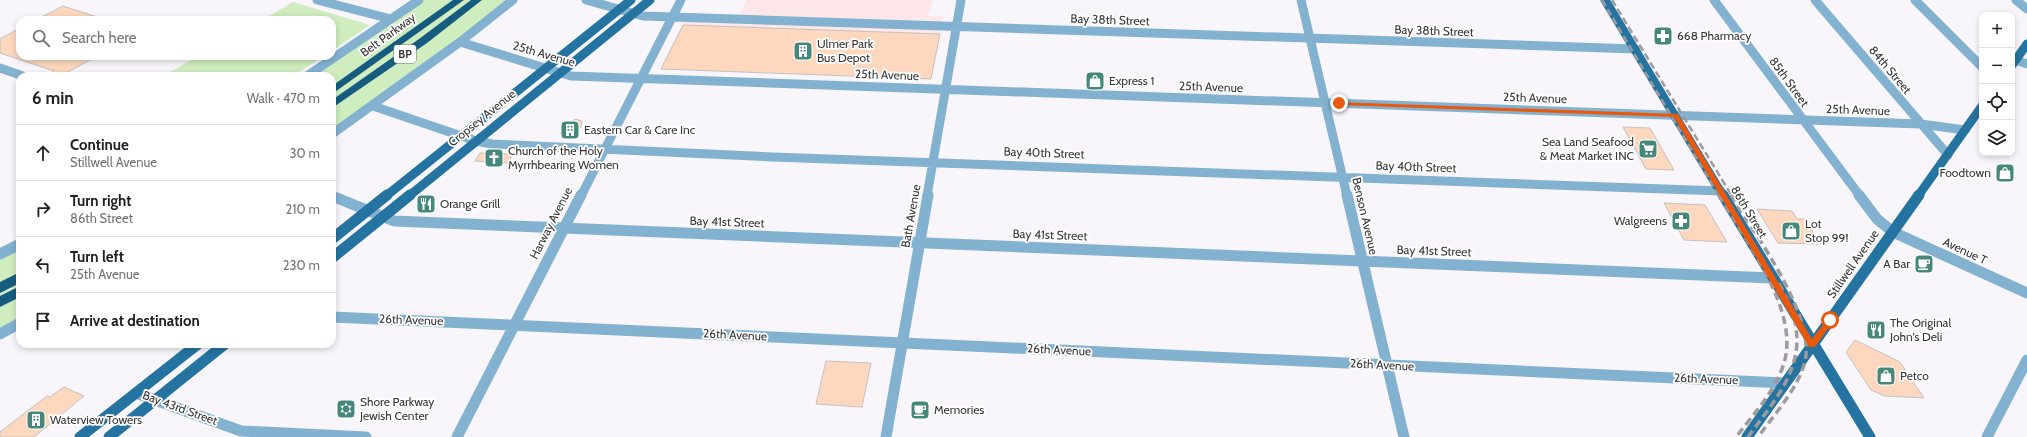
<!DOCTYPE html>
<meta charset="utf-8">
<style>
body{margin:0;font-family:Cabin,sans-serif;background:#f6f6f6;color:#202124}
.controls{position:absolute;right:12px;top:12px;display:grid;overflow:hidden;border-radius:8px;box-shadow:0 2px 6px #0003}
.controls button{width:36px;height:36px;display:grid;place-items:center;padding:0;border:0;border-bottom:1px solid #e0e0e0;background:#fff;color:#202124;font:20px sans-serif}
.stop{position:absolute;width:12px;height:12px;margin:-9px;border:3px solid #ea580c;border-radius:50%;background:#fff}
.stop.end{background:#ea580c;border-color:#fff;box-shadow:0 1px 4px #0008}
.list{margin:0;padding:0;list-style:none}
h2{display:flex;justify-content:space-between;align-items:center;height:52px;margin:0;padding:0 16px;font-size:17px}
h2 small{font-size:13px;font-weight:400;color:#757577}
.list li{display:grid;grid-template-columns:26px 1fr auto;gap:12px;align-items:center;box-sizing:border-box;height:56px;padding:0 16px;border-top:1px solid #e0e0e0}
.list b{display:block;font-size:15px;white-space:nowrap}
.list p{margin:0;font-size:13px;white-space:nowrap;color:#757577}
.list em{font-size:13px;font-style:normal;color:#757577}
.icon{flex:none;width:22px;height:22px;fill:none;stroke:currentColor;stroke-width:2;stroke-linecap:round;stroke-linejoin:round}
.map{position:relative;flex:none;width:2027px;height:437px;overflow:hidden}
.search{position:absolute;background:#fff;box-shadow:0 2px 6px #0003;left:16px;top:16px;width:320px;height:44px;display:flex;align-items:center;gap:10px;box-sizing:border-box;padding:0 14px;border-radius:12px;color:#757577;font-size:15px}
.panel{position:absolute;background:#fff;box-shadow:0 2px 6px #0003;left:16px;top:72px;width:320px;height:276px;border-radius:12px}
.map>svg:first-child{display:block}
.industrial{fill:#fde7e8}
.green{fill:#cfedbf}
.building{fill:#fdd8be;stroke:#c5c1bf}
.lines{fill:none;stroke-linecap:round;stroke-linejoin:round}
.minor-far1{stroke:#83b2d1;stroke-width:9}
.minor{stroke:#83b2d1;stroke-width:11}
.major-far1{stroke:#2473a0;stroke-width:9}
.major{stroke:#2473a0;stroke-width:11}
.highway{fill:#165c81;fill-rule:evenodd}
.rail-far1{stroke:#9d9b9e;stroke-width:2.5;stroke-dasharray:7 3.5;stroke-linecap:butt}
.rail{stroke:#9d9b9e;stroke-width:3.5;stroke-dasharray:8 4.5;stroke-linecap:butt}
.route{fill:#ea580c}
.labels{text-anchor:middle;stroke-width:3.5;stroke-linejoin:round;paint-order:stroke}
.shield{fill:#fff;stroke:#737274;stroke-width:1}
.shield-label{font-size:11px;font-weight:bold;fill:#373638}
.street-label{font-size:12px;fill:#373638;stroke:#fff}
.poi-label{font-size:12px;fill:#373638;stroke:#fff;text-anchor:start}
</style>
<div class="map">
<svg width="2027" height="437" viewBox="0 0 2027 437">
<rect width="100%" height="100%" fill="#f8f6fa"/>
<path class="industrial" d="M746,0H933L928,16H943L931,79L661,69L688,14L740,16Z"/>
<path class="green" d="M425,0H507L465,33L332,129V76H315Z
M293,2L370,25L332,51V20H262Z
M198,56H324L293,76H163Z
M20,249V318L0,329V259Z"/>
<path class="building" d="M63,6L100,18V20H36Z
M683,25L940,34L931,79L661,69Z
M20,28V56H97L61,76H49L54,71L0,53V39Z
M575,119L582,121L581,127L571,136L560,133Z
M1623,127L1650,128L1674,170L1646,169Z
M480,153L513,154L508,163L475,161Z
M1664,203L1705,205L1727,242L1684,240Z
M1757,209L1792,211L1797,219H1804L1821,244L1778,243Z
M1855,340L1900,362L1924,398L1885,396L1871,390L1846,352Z
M826,361L871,363L862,407L816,404Z
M64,387L84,396L34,437H0V432L47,396L50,397Z"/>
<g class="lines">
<path class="minor-far1" d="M317,0L391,19
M586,0L643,16L1636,49
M1301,0L1347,196
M1714,0L1860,196
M1815,0L1948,155
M1915,0L1982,67
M2016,0L2027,9
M460,42L571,76L1921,124L1965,130
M2016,60L2027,64
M0,68L23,76
M307,76L419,0
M373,106L476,141L492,144L773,157L1721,191
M332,134L460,42L513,0
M581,196L681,0
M927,196L961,0"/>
<path class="minor" d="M1347,195L1404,437
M1859,195L1877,219L1893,232L2027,293
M332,196L394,221L1772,278
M0,254L20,244
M332,317L1785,383
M0,334L20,323
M136,393L241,431L366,437
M457,437L581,195
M886,437L928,195
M1987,437L2027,360"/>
<path class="major-far1" d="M1605,0L1723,196
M2012,65L2027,44
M386,196L631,0
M409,196L650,0
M1918,196L1982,106"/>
<path class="major" d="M1723,195L1870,437
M332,239L387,195
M332,258L410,195
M80,437L198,344
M109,437L225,344
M1747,437L1919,195"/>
<path class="highway" d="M453,0H464L332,94V86Z
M471,0H482L427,43L332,108V100L419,39Z
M20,272V283L0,293V282Z
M20,286V297L0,307V296Z"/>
<path class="rail-far1" d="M1602,0L1719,196
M1612,0L1732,196"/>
<path class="rail" d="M1719,195C1745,240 1800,310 1784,363C1776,390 1753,415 1736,437
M1731,195C1755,234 1819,320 1804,365C1795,392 1774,415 1758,437
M1748,437C1771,405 1803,371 1796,328C1794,311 1785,295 1777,280"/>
</g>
<path class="route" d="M1337,102L1678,114L1812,339L1828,318H1833L1834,320L1815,347H1809L1674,117L1339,105Z"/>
<defs>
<g id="pharmacy-square" transform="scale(1)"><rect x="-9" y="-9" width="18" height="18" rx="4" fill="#45887b" stroke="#fff"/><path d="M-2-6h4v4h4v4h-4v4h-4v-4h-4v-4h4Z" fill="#fff"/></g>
<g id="building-square" transform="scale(1)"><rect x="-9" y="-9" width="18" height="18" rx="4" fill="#45887b" stroke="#fff"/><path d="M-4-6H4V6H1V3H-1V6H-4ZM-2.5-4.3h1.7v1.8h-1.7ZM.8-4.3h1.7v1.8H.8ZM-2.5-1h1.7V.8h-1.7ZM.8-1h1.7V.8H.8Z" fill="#fff"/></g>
<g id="shop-square" transform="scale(1)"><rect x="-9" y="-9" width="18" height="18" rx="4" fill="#45887b" stroke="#fff"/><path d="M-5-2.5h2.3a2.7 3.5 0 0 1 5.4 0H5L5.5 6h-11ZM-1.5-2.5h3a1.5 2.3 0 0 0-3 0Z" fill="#fff"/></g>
<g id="supermarket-square" transform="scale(1)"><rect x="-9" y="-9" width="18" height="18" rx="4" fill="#45887b" stroke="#fff"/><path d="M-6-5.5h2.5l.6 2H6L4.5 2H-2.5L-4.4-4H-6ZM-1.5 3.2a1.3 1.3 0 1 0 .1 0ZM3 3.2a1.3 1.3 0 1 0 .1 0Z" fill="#fff"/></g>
<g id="church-square" transform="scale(1)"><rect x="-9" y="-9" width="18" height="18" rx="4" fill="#45887b" stroke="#fff"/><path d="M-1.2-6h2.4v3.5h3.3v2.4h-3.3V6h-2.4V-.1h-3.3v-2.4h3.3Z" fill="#fff"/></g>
<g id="restaurant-square" transform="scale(1)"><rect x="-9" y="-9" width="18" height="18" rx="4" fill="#45887b" stroke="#fff"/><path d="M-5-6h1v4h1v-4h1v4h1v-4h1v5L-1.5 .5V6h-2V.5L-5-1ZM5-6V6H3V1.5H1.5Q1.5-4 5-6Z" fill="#fff"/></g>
<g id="cafe-square" transform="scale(1)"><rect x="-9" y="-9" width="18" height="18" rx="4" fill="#45887b" stroke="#fff"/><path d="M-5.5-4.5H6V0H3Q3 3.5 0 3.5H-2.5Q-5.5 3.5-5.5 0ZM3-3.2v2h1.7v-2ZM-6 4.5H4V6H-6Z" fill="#fff"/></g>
<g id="synagogue-square" transform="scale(1)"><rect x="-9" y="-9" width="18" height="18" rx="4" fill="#45887b" stroke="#fff"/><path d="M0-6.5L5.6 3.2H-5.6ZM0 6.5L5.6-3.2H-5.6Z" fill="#fff"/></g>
</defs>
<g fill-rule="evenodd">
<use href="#pharmacy-square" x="1663" y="36"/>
<use href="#building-square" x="803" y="51"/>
<use href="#shop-square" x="1095" y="81"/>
<use href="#building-square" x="570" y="130"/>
<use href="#supermarket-square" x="1648" y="149"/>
<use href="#church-square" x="494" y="158"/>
<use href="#shop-square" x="2005" y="173"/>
<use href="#restaurant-square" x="426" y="204"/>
<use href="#pharmacy-square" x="1681" y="221"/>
<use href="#shop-square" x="1791" y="231"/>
<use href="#cafe-square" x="1924" y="264"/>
<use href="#restaurant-square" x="1876" y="330"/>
<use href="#shop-square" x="1886" y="376"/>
<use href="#synagogue-square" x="346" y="409"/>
<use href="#cafe-square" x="920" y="410"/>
<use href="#building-square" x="36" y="420"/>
</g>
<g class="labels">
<rect class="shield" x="394" y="45" width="22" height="18" rx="3"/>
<g class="shield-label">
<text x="405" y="58">BP</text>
</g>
<g class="street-label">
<text transform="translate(1110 20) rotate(2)" y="4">Bay 38th Street</text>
<text transform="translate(1434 31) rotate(2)" y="4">Bay 38th Street</text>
<text transform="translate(388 35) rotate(-36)" y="4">Belt Parkway</text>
<text transform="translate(544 54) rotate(16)" y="4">25th Avenue</text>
<text transform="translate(1890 70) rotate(50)" y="4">84th Street</text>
<text transform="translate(887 75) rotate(2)" y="4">25th Avenue</text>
<text transform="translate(1789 82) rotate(54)" y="4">85th Street</text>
<text transform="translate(1211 87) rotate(2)" y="4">25th Avenue</text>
<text transform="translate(1535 98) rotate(2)" y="4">25th Avenue</text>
<text transform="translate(1858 110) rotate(2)" y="4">25th Avenue</text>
<text transform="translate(482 118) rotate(-39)" y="4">Cropsey Avenue</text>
<text transform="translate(1044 153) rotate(2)" y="4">Bay 40th Street</text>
<text transform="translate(1416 167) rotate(2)" y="4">Bay 40th Street</text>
<text transform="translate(1749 212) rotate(59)" y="4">86th Street</text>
<text transform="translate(911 216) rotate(-80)" y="4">Bath Avenue</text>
<text transform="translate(1365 216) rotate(77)" y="4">Benson Avenue</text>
<text transform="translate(727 222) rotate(2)" y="4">Bay 41st Street</text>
<text transform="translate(551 223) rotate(-63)" y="4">Harway Avenue</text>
<text transform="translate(1050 235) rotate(2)" y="4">Bay 41st Street</text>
<text transform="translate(1434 251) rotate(2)" y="4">Bay 41st Street</text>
<text transform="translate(1965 251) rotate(25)" y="4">Avenue T</text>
<text transform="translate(1853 264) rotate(-55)" y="4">Stillwell Avenue</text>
<text transform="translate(411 320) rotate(2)" y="4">26th Avenue</text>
<text transform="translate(735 335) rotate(3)" y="4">26th Avenue</text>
<text transform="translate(1059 350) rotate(3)" y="4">26th Avenue</text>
<text transform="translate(1382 365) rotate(3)" y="4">26th Avenue</text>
<text transform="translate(1706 379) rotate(2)" y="4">26th Avenue</text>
<text transform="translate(180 408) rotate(20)" y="4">Bay 43rd Street</text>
</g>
<g class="poi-label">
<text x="1677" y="40">668 Pharmacy</text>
<text x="817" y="48">Ulmer Park<tspan x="817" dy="14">Bus Depot</tspan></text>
<text x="1109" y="85">Express 1</text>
<text x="584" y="134">Eastern Car &amp; Care Inc</text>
<text x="1634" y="146" text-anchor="end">Sea Land Seafood<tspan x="1634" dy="14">&amp; Meat Market INC</tspan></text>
<text x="508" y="155">Church of the Holy<tspan x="508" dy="14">Myrrhbearing Women</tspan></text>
<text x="1991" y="177" text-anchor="end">Foodtown</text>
<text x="440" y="208">Orange Grill</text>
<text x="1667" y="225" text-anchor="end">Walgreens</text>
<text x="1805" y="228">Lot<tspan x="1805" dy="14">Stop 99!</tspan></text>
<text x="1910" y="268" text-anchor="end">A Bar</text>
<text x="1890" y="327">The Original<tspan x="1890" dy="14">John's Deli</tspan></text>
<text x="1900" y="380">Petco</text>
<text x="360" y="406">Shore Parkway<tspan x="360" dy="14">Jewish Center</tspan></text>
<text x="934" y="414">Memories</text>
<text x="50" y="424">Waterview Towers</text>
</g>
</g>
</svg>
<div class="controls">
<button>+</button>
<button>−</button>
<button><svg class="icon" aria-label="locate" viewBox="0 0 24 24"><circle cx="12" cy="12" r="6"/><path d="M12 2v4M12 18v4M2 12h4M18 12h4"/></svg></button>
<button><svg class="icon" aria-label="layers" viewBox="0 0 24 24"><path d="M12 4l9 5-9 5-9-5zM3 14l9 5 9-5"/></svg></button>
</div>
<div class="stop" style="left:1830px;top:320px"></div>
<div class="stop end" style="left:1339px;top:103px"></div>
<div class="search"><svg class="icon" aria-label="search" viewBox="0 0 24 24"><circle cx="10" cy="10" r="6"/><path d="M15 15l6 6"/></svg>Search here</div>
<section class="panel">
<h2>6 min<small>Walk · 470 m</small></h2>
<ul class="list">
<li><svg class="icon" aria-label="ahead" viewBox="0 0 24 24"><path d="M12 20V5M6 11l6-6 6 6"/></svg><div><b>Continue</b><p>Stillwell Avenue</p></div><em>30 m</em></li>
<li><svg class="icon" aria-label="right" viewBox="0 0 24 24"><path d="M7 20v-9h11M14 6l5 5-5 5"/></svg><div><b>Turn right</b><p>86th Street</p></div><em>210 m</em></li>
<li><svg class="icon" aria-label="left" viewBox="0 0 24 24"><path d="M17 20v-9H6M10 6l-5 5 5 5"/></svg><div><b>Turn left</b><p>25th Avenue</p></div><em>230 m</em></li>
<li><svg class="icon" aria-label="arrive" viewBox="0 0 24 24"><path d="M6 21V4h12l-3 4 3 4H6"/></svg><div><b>Arrive at destination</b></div></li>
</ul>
</section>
</div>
